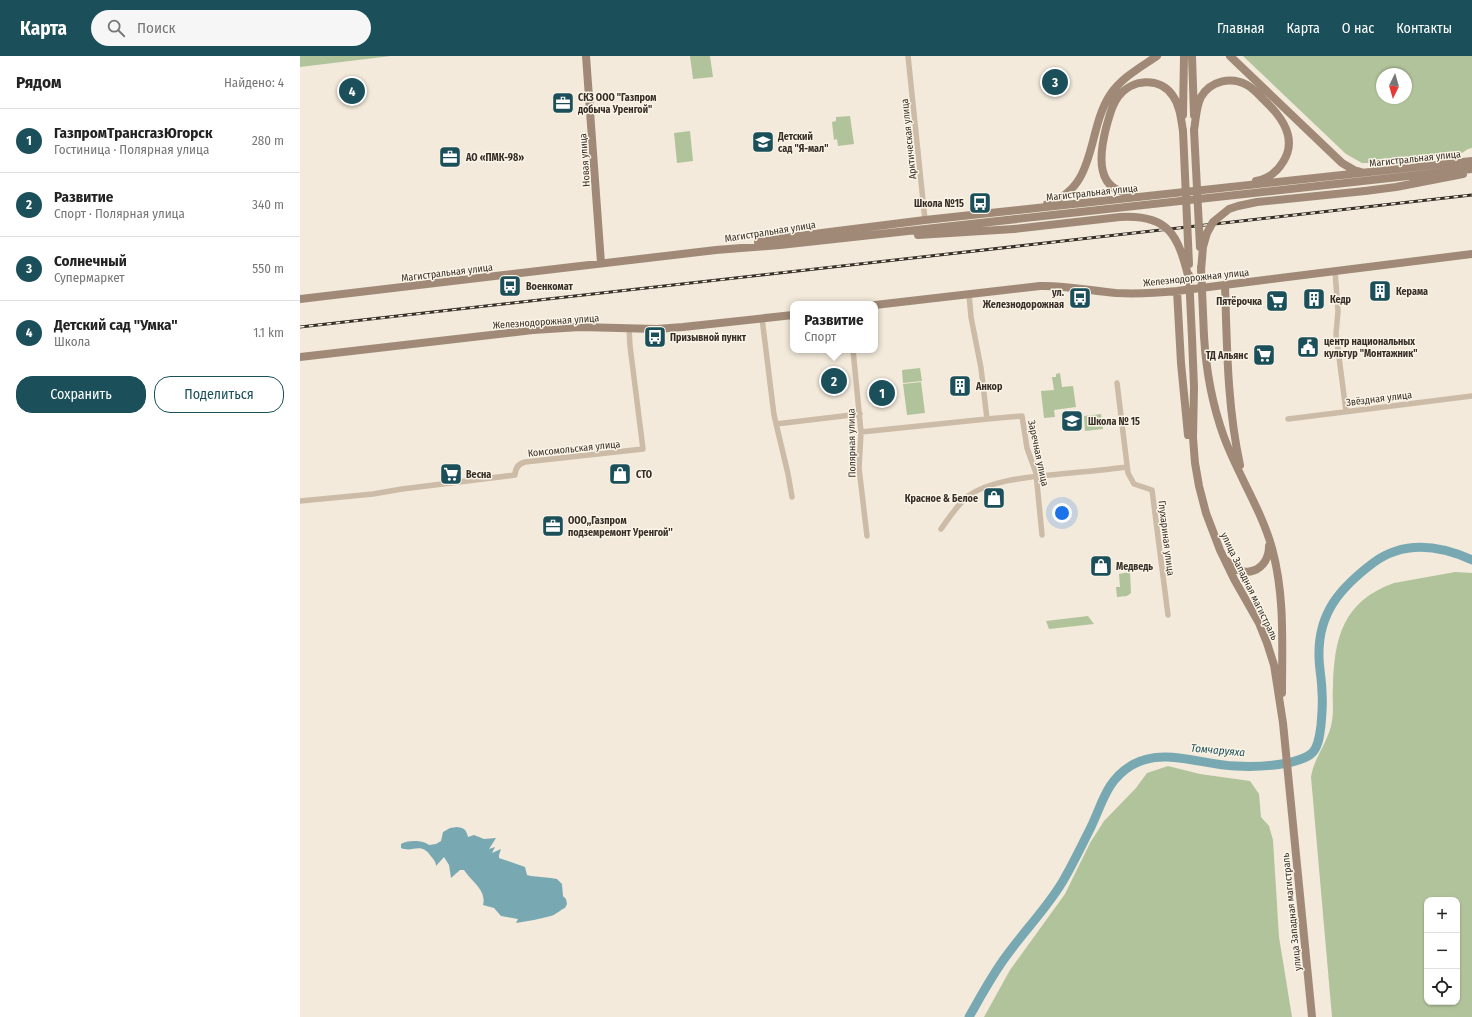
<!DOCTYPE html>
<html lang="ru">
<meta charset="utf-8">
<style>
body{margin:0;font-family:"Fira Sans Condensed",sans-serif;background:#f6f6f6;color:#222}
.controls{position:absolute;right:12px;bottom:12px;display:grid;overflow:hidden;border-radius:8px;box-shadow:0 1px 3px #0004}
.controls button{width:36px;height:36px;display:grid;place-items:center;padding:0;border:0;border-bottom:1px solid #e0e0e0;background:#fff;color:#222;font:20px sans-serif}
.compass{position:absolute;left:1076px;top:12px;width:36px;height:36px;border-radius:50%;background:#fff;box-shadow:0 1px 3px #0004;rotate:185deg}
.you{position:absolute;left:762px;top:457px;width:14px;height:14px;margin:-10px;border:3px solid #fff;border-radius:50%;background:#1a73e8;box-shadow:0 0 0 6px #1a73e833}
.badge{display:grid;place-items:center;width:26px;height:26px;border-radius:50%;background:#1b505b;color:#fff;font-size:13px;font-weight:700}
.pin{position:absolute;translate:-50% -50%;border:2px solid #fff;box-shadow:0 1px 4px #0006}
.popup{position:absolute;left:490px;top:245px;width:88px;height:52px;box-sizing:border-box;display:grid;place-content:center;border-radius:8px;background:#fff;filter:drop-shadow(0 1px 3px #0005);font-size:13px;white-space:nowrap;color:#767676}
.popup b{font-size:15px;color:#222}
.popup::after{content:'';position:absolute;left:50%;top:100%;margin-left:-8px;border:8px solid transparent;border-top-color:#fff}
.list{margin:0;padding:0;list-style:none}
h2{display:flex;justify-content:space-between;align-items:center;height:52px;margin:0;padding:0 16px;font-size:17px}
h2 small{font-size:13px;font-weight:400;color:#767676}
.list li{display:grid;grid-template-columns:26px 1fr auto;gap:12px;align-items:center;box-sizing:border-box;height:64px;padding:0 16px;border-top:1px solid #e0e0e0}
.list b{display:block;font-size:15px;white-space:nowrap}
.list p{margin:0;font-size:13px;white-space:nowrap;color:#767676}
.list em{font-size:13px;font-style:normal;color:#767676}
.actions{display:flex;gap:8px;padding:12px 16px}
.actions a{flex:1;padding:9px 0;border:1px solid #1b505b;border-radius:16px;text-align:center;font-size:14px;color:#1b505b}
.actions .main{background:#1b505b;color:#fff}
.icon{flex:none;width:22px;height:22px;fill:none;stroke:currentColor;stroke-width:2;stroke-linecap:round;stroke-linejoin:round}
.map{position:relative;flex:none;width:1172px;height:961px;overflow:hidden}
header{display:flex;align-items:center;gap:24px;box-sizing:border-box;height:56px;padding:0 20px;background:#1b505b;color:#fff}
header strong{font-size:19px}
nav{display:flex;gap:22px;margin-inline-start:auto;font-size:14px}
.search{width:280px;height:36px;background:#f6f6f6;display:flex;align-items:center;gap:10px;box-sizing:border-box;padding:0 14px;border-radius:22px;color:#767676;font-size:15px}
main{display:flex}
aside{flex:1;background:#fff}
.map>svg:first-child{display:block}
.green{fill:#b1c39a;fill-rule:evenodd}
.water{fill:#78a9b2}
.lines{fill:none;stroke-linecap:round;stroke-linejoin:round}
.river{stroke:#78a9b2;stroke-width:9}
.street{stroke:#ccbba6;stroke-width:5.5}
.secondary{stroke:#a08a77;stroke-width:8}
.rail-casing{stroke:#372e27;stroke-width:3}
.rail{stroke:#faf4e7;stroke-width:1.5;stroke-dasharray:4.5;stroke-linecap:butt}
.secondary-bridge{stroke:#a08a77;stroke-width:8}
.labels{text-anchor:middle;stroke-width:3;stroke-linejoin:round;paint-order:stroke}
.poi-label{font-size:10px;font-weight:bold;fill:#372e27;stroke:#faf4e7;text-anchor:start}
.street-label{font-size:10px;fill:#372e27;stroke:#faf4e7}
.water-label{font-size:11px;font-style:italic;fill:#1b505b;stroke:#faf4e7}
</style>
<header>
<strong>Карта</strong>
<div class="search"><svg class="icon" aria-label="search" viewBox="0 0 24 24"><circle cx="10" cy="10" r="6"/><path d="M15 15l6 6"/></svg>Поиск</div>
<nav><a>Главная</a><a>Карта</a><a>О нас</a><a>Контакты</a></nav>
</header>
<main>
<aside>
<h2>Рядом<small>Найдено: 4</small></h2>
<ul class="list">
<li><span class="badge">1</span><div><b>ГазпромТрансгазЮгорск</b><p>Гостиница · Полярная улица</p></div><em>280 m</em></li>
<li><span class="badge">2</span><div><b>Развитие</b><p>Спорт · Полярная улица</p></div><em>340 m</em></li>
<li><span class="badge">3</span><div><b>Солнечный</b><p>Супермаркет</p></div><em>550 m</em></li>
<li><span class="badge">4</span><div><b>Детский сад &quot;Умка&quot;</b><p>Школа</p></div><em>1.1 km</em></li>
</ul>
<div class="actions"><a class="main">Сохранить</a><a>Поделиться</a></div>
</aside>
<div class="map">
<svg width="1172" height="961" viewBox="0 0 1172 961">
<rect width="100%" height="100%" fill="#f3eadb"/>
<path class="green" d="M0,0H91L0,11Z
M390,0H410L413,21L393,23Z
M943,0H1172V92L1168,93L1162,97L1070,107H1062L1046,98ZM1082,18H1106V42H1082Z
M550,60L554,88L538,90L537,83L534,84L532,66L536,65V61Z
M390,75L393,105L377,107L374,77Z
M620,312L622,325L603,327L602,314Z
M760,317L762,331L773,330L776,351L754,354L755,361L744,362L741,335L754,334L752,321H756V318Z
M621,326L625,357L607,359L603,328Z
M801,358L803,373L785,375L784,360Z
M830,516L831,537L827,540L817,541L816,531H820L819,518Z
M1155,516L1172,517V961H1032L1011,721C1014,701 1029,685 1032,665C1034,654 1032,642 1033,631C1034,582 1043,545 1094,527ZM1127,844H1157V946H1127Z
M788,560L794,568L749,573L746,565Z
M868,710L900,718L950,725L959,738L961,761L969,770L973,784L979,881L992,961H684L710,914L765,838L790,787L804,765L836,732L847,717Z"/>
<path class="water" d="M157,771C165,772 166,774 168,781L174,779L184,783L196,782L189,793L195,791L192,797L201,793L199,799V802L225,811L227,819L231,820L251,822L257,823L262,828L263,840L266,843L267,848L265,852C260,854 257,858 251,860C240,863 228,865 216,867L218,863L201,860L194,852L183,849C187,834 171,825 164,814H160L151,822L149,809L144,801L136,810C136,805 133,803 130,799C120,786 113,797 101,792V788C107,784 123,784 129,789L136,788L141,785L143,776L150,772Z"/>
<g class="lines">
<path class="river" d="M669,961C681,940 692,919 707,899C725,874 747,852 763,825C773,808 782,789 791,771C803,746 806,725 832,709C863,691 902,709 935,710C954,711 974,710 992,706C999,704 1008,702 1013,696C1019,689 1020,677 1021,669C1022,658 1023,647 1022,637C1022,624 1019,612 1019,600C1018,557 1040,532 1073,507C1104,484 1139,489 1172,504"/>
<path class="street" d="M608,0L625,164
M1035,215L1038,255L1036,278L1046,355
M669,238L671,261L681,312L687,363L722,360L727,392L736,417L742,479
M462,262L474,359L488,418L492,441
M553,294L561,376L559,412L567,480
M817,327L828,417L834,428L852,434L868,559
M988,363L1172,340
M476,368L560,358
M561,376L687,363
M0,445L73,438L102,433L215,419C215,412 218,408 225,406L343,393L330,290L329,272
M641,473C649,462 657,449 668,440C692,423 732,421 760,418C782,416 804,414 827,411"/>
<path class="secondary" d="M286,0L301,207
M892,0L894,59
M930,0L1042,107L1054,114L1061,116
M883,59L884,0
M894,74C896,63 896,51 901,41C910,25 931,20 947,29C954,33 959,39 965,45C982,61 998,83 983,106C977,116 967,123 956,125
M1065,135L1096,131L1163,118
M834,138C795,136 799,100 806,72C809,62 811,50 818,41C831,23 860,20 873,40C880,50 881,63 883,75
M747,148C798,131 786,76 810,39C821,22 841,11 857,0
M618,179L714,173
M458,186L482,182L625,164L1172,105
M925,229C927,289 927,349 940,409
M877,235L881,307L888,379
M0,243L416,194L480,189L1172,113
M575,249L740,230C765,229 791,235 816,237C837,238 857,237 877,235L1172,198
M904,280C906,314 912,348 924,381C938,419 961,453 972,492C985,540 982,587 982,637
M892,282L894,331L893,382L895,407L899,430L906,457L920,494L934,523L959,567L967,587L974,609L983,667L1012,961
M0,301L233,274L280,271L357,273L383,271L493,259
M927,505C943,525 969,515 969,490"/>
<g class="rail-casing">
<path id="rail" d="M0,271L1172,139"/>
</g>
<use href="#rail" class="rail"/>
<path class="secondary-bridge" d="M894,74L900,191
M883,75L889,208
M714,173L820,161C870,158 878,180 889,223
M901,211L904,280
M901,215L903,191L907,177L913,166L929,153L938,150L957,146L1065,135
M889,219L892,282"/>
</g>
<defs>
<g id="office-square" transform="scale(1.15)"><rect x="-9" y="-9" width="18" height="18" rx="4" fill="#1b505b" stroke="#faf4e7"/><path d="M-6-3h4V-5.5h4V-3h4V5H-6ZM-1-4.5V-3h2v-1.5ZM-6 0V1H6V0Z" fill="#fff"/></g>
<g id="school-square" transform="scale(1.15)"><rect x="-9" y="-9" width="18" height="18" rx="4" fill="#1b505b" stroke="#faf4e7"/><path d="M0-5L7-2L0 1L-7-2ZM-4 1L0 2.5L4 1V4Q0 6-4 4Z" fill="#fff"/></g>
<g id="bus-square" transform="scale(1.15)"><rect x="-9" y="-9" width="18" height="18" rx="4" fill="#1b505b" stroke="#faf4e7"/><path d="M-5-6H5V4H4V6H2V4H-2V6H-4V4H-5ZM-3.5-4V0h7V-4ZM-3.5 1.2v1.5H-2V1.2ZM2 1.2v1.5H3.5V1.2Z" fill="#fff"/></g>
<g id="building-square" transform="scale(1.15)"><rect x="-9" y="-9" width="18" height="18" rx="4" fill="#1b505b" stroke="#faf4e7"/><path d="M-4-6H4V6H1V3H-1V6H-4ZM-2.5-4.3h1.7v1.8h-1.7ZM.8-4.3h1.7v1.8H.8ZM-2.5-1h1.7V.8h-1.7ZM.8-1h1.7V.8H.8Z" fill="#fff"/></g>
<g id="supermarket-square" transform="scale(1.15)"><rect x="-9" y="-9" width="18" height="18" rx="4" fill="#1b505b" stroke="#faf4e7"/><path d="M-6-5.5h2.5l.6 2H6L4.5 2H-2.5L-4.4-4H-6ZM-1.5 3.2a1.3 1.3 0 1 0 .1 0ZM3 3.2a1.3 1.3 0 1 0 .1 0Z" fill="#fff"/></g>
<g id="civic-square" transform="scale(1.15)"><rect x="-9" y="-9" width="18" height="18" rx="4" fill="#1b505b" stroke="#faf4e7"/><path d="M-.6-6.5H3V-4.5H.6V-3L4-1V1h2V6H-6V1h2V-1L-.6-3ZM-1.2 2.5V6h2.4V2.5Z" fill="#fff"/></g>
<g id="shop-square" transform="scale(1.15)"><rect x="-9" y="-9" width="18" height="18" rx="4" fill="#1b505b" stroke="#faf4e7"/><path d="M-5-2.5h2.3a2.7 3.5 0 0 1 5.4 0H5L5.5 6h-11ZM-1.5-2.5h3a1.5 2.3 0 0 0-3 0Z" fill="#fff"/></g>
</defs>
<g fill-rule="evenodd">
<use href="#office-square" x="263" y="47"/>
<use href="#school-square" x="463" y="86"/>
<use href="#office-square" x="150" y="101"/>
<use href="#bus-square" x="680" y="147"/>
<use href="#bus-square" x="210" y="230"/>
<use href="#building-square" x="1080" y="235"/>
<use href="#bus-square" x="780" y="242"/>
<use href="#building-square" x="1014" y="243"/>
<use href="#supermarket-square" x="977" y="245"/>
<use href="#bus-square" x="355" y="281"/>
<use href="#civic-square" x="1008" y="291"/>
<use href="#supermarket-square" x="964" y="299"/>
<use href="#building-square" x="660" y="330"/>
<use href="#school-square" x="772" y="365"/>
<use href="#supermarket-square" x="151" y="418"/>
<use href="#shop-square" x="320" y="418"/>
<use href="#shop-square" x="694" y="442"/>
<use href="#office-square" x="253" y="470"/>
<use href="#shop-square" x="801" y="510"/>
</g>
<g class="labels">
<g class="poi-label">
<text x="278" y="45">СКЗ ООО "Газпром<tspan x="278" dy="12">добыча Уренгой"</tspan></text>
<text x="478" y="84">Детский<tspan x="478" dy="12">сад "Я-мал"</tspan></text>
<text x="166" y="105">АО «ПМК-98»</text>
<text x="664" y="151" text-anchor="end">Школа №15</text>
<text x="226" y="234">Военкомат</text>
<text x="1096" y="239">Керама</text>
<text x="764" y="240" text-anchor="end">ул.<tspan x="764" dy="12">Железнодорожная</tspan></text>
<text x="1030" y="247">Кедр</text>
<text x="962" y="249" text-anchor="end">Пятёрочка</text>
<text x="370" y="285">Призывной пункт</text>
<text x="1024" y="289">центр национальных<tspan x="1024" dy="12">культур "Монтажник"</tspan></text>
<text x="948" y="303" text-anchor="end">ТД Альянс</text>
<text x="676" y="334">Анкор</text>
<text x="788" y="369">Школа № 15</text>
<text x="166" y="422">Весна</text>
<text x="336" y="422">СТО</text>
<text x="678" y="446" text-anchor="end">Красное &amp; Белое</text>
<text x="268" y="468">ООО,,Газпром<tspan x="268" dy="12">подземремонт Уренгой''</tspan></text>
<text x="816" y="514">Медведь</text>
</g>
<g class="street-label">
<text transform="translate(608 83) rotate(-96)" y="4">Арктическая улица</text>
<text transform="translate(1115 102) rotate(-6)" y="4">Магистральная улица</text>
<text transform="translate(284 104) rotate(-94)" y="4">Новая улица</text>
<text transform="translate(792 136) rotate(-6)" y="4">Магистральная улица</text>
<text transform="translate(470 175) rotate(-9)" y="4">Магистральная улица</text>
<text transform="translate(147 216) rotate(-7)" y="4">Магистральная улица</text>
<text transform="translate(896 221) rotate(-6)" y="4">Железнодорожная улица</text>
<text transform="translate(246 265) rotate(-4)" y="4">Железнодорожная улица</text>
<text transform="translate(1079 342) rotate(-7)" y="4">Звёздная улица</text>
<text transform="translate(551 387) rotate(-91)" y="4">Полярная улица</text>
<text transform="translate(274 392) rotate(-6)" y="4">Комсомольская улица</text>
<text transform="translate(739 397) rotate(78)" y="4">Заречная улица</text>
<text transform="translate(867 482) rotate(83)" y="4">Глухариная улица</text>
<text transform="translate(950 530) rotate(64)" y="4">улица Западная магистраль</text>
<text transform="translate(991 856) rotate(-96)" y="4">улица Западная магистраль</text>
</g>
<g class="water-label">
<text transform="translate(918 694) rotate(5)" y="4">Томчаруяха</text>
</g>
</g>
</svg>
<div class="controls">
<button>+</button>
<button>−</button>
<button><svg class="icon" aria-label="locate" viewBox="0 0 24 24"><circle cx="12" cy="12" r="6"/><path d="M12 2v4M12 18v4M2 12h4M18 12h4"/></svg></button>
</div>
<svg class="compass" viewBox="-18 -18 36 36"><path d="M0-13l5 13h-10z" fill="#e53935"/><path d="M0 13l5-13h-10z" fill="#767676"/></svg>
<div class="you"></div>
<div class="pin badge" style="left:582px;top:337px">1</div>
<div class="pin badge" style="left:534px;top:325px">2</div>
<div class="popup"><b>Развитие</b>Спорт</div>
<div class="pin badge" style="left:755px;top:26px">3</div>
<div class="pin badge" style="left:52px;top:35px">4</div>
</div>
</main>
